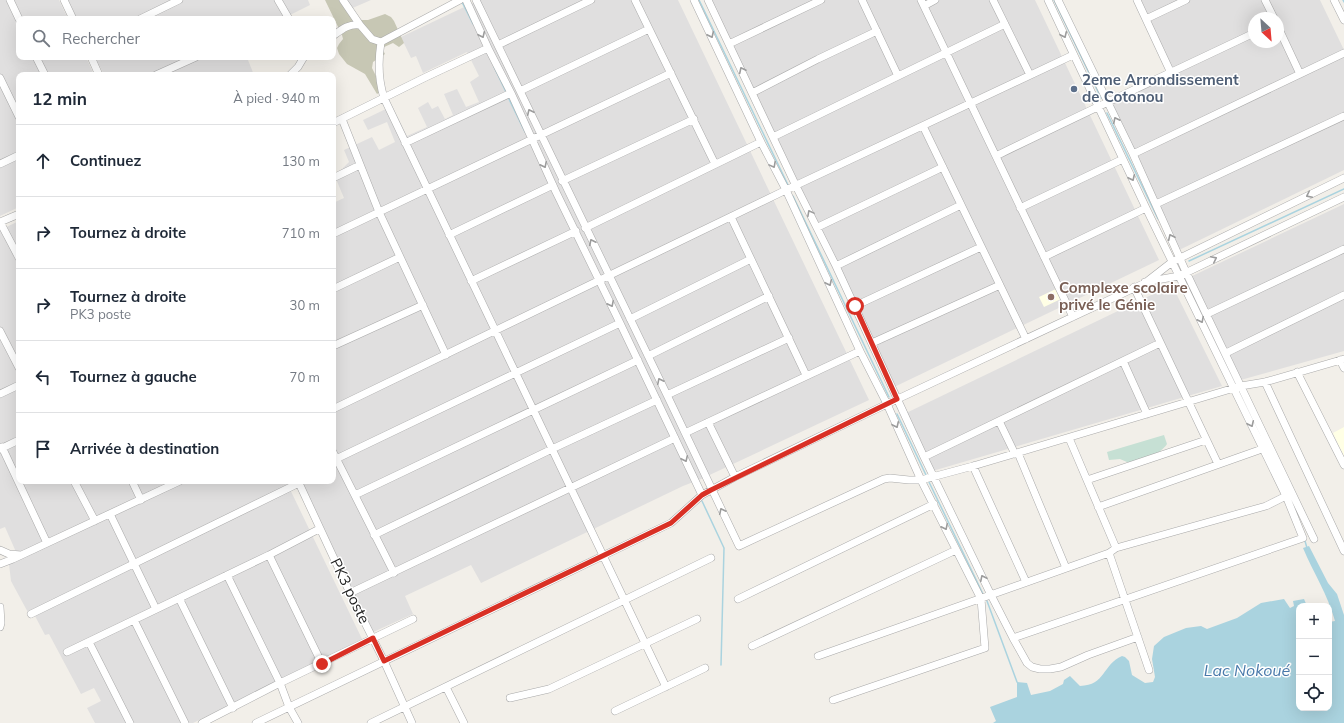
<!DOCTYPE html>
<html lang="fr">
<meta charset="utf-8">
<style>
body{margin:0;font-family:Mulish,sans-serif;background:#f2f2f3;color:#1f2937}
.controls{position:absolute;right:12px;bottom:12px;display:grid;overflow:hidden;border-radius:8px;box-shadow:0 4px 16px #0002}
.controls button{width:36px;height:36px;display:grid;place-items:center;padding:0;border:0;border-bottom:1px solid #e0e1e3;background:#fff;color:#1f2937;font:20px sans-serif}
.compass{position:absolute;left:1248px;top:12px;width:36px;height:36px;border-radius:50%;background:#fff;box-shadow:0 4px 16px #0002;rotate:154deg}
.stop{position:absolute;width:12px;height:12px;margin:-9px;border:3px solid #d93025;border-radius:50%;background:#fff}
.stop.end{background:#d93025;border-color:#fff;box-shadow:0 1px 4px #0008}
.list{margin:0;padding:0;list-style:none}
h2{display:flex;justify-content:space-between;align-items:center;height:52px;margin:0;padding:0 16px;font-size:17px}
h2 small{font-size:13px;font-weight:400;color:#747a83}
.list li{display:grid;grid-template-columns:26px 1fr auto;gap:12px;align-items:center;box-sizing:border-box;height:72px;padding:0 16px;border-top:1px solid #e0e1e3}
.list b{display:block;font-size:15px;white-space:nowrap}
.list p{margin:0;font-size:13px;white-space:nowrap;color:#747a83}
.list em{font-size:13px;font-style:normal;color:#747a83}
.icon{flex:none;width:22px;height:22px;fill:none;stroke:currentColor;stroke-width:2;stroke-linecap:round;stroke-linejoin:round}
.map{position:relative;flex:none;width:1344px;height:723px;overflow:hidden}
.search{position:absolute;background:#fff;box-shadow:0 4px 16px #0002;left:16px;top:16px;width:320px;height:44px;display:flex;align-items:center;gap:10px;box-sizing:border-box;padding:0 14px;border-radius:8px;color:#747a83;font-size:15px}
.panel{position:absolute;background:#fff;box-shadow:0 4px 16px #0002;left:16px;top:72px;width:320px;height:412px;border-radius:8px}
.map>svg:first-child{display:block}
.residential{fill:#e0dfdf;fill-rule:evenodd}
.education{fill:#ffffe5}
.construction{fill:#c7c7b4}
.wetland{fill:#c6e0d4}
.water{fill:#aad3df}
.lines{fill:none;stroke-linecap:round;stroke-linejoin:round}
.stream{stroke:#aad3df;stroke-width:1.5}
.minor-casing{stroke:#a9a9a9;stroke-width:8}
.minor{stroke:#fff;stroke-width:7}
.oneway{stroke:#9c9c9c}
.route{stroke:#d93025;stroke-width:5}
.service-dot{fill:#5c6f8a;stroke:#fff;stroke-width:1.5}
.education-dot{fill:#8d6e63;stroke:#fff;stroke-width:1.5}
.labels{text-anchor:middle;stroke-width:3;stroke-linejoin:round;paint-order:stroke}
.service-label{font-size:15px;font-weight:bold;fill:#4e5e75;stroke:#fff;text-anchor:start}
.education-label{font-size:15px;font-weight:bold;fill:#785e54;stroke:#fff;text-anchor:start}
.street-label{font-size:15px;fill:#222;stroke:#fff}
.water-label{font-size:16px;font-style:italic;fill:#4a7aab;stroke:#fff}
</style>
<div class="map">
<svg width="1344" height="723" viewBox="0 0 1344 723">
<rect width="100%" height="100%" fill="#f2efe9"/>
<path class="residential" d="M0,0H59L68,19H19V57H86L94,75H19V207L0,216Z
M68,0H308L310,5L282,19H77Z
M343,0H371L348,10Z
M479,0H678L869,400L701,479L683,486L481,583L471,565L405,596L413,614L371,633L298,481H333V203L344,198L336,179L339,172L349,162L344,150L372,137L379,150L395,142L387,122L368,130L363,120L392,106L407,136L427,127L418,108L428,102L432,109L438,106L445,119L453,115L444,94L457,89L466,107L479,102L470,82L479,76L467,52L423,73L416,56L411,58L401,37Z
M704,0H1035L1159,260L890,389Z
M1138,0H1320L1344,50V170L1175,252L1106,105L1173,74ZM1254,18H1278V42H1254Z
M95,57H254L248,60L254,75H104Z
M1344,204V351L1237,381L1188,278Z
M19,221V481H286L362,639L193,723H95L87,708L101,701L94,688L81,694L49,634L45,635L35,616L31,618L11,581L8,556L16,552L5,527L0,529V230Z
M1172,285L1222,386L929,472L902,415Z"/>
<path class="education" d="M1058,288L1063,298L1044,307L1039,297Z
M1344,427V456L1333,433Z"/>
<path class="construction" d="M325,0H342L352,16L362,20H368L385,14L391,17L394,21L404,43L399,47L393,43L382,48L385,54L373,62L372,68L380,84V92L377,94L365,74L347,64L339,54L337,48L339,44L343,39L342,35Z"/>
<path class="wetland" d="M1164,435L1167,444C1160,455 1142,460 1130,462H1127L1120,459L1109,460L1107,452Z"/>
<path class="water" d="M1309,546L1328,583L1337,594L1344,615V723H993L996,721L990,707L1017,697V682L1027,683L1031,695L1050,691L1063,684L1064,680L1070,676L1080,686C1106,685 1102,665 1122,656L1125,657L1129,661L1132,675L1145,683L1153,682L1155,677L1152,659L1154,646L1164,637L1186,628L1201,626L1207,629L1237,618L1261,603L1284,599L1290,608L1294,606L1293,601L1304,599L1307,606H1299V708H1329V622L1335,621C1328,595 1313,572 1303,548Z"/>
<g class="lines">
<path class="stream" d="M699,0L788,185
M1054,0L1101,98
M1343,0L1344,2
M462,2L473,24
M494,67L506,92
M508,97L525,132
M1107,113L1158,219
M793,196L889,397
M1189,261L1344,189
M897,414L926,475
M928,480L983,594
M702,501L724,548L721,665
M1294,504L1296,512
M1305,541L1307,548
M987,601L1017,682"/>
<g class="minor-casing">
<path id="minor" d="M10,0L19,19
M64,0L73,19
M278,0L289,19
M343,0L360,25
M466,0L488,48L511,93L556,192L620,323L702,495
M476,0L667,395L739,546L884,479L890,478L909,480H921L973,466L1241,386L1265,382L1344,359
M635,0L715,164
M694,0L761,142L786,190L860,351L887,404L921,480L981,599L985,648L833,700
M708,0L796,186L836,266L924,457L991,595L1013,638L1027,663L1032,667L1040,669H1050L1061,667L1088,655L1138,637
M862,0L898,76
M921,0L1073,317
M993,0L1030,75
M1058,0L1133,154L1186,272L1314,539
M1137,0L1171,73
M1265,0L1274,18
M1334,0L1344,20
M924,6L935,0
M140,19L179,0
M1146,19L1186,0
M1278,27L1300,74
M333,36C341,30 349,23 360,25L372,39L381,42L460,0
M381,42C378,61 378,79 384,98L666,687
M729,44L821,0
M498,45L591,0
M36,57L45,75
M91,57L99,75
M156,75L196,57
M290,75L298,67L304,57
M0,78L19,117
M520,91L649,29
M752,93L818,59L877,31
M342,119L379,212L446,355
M333,123L426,77L488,48
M923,126L1026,339
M773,137L1005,24
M405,143L511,93
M1133,154L1344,53
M996,156C1081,114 1168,74 1254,33
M0,164L19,155
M333,178L360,165
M562,181L694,119
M1156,204L1344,116
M1020,208L1123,159
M19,214L0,222L19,258
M731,217L806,375
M818,227L943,167
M585,228L761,142
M333,234L671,73
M449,235L553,185
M1044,257L1146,208
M836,266L961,205
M471,281L576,231
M1145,282L1179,276L1344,197
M1134,287L1218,464
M333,289L400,257
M855,306L981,247
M1207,314L1344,249
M630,319L751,259
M0,331L19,368
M872,343L1000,285
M333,346L423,305
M1226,353L1344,295
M648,356L769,296
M1340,360L1344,368
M1123,361L1147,414
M1297,372L1344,465
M1265,382L1344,551
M0,394L19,385
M667,395L789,338
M333,409L786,190L1073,55
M999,421L1015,454
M708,422L735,477
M685,433L860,351
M1069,438L1116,548
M2,447L47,543
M0,449L19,440
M333,452L394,573
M1018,453L1066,568
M924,457L1160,343
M336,459L620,323
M973,466L1026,582
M1087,480L1206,440
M74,481L95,521
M132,481L141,500
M298,481L350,593L384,661L412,723
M355,495L638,360
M1098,507L1262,449
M110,514L156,609
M374,535L552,449L657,400
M0,550L9,554L21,555
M1109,553L1149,670
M269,555L322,664
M0,564L13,559L180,481
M227,575L280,683L289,707L298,723
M350,593L675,438
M179,598L233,708
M738,599L934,504
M0,607L1,623L0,627
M31,614L299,483
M134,620L185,723
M1013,638L1303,538L1286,496L1146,208L1048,0
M89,642L130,723
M752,646L956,550
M67,652L269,555L319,529
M818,656L1109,553L1116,548L1266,506L1290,494
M446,687L464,723
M510,698L549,689L697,619
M615,711L705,668
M202,723L280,683L413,619
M256,723L671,523L702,495L735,477L887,404L1145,283L1172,262L1344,178
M371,723L711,558"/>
</g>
<use href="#minor" class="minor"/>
</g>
<defs><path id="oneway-chevron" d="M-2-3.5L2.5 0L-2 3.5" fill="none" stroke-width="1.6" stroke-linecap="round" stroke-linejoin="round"/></defs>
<g class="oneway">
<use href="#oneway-chevron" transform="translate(482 35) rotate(65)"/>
<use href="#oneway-chevron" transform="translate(711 35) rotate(65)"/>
<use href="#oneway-chevron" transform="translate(1064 35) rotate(65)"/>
<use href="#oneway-chevron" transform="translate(742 70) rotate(-116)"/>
<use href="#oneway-chevron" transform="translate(530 112) rotate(-115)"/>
<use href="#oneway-chevron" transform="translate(1116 120) rotate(-116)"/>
<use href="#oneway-chevron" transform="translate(544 165) rotate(64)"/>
<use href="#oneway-chevron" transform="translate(773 165) rotate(62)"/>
<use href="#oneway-chevron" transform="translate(1132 178) rotate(65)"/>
<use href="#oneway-chevron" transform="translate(1309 195) rotate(154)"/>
<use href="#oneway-chevron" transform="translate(810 213) rotate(-118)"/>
<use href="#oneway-chevron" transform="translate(1171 237) rotate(-115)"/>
<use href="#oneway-chevron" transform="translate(592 242) rotate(-116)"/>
<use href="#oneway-chevron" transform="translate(1214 259) rotate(-26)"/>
<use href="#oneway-chevron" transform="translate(829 283) rotate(65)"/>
<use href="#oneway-chevron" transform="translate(611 304) rotate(64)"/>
<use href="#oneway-chevron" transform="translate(1201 320) rotate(64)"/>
<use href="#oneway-chevron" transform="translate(660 381) rotate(-116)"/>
<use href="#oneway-chevron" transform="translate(1251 424) rotate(65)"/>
<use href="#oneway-chevron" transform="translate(896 425) rotate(65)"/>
<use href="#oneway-chevron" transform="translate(685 459) rotate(65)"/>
<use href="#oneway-chevron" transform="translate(722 511) rotate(-116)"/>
<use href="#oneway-chevron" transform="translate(945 527) rotate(64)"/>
<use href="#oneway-chevron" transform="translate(983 578) rotate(-116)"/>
</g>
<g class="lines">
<path class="route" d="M322,664L373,638L384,661L671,523L702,495L711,490L897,399L855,306"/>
</g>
<circle class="service-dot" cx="1074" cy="89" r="4"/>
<circle class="education-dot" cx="1051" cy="297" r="4"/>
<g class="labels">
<g class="service-label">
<text x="1082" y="85">2eme Arrondissement<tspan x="1082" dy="17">de Cotonou</tspan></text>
</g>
<g class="education-label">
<text x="1059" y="293">Complexe scolaire<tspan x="1059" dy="17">privé le Génie</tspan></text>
</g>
<g class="street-label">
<text transform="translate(350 591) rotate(64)" y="5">PK3 poste</text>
</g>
<g class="water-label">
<text x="1247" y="676">Lac Nokoué</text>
</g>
</g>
</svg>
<div class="controls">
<button>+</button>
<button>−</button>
<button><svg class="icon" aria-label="locate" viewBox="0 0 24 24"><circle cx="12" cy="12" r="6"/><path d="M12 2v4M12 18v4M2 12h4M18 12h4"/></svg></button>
</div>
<svg class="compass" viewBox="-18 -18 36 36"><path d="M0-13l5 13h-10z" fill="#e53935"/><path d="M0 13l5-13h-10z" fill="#747a83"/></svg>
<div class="stop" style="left:855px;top:306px"></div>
<div class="stop end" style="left:322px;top:664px"></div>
<div class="search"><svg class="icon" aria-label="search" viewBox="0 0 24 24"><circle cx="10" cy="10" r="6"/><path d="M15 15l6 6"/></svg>Rechercher</div>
<section class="panel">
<h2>12 min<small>À pied · 940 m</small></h2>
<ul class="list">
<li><svg class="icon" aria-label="ahead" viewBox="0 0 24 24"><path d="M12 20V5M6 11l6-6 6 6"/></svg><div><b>Continuez</b></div><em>130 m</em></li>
<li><svg class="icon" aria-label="right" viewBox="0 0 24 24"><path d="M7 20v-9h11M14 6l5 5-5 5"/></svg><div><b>Tournez à droite</b></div><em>710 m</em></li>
<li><svg class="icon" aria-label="right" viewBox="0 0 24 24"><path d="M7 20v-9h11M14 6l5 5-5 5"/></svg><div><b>Tournez à droite</b><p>PK3 poste</p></div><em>30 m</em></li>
<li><svg class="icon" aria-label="left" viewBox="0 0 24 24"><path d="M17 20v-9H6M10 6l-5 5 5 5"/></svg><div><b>Tournez à gauche</b></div><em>70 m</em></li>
<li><svg class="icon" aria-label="arrive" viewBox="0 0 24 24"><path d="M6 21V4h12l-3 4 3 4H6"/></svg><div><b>Arrivée à destination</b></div></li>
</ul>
</section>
</div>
